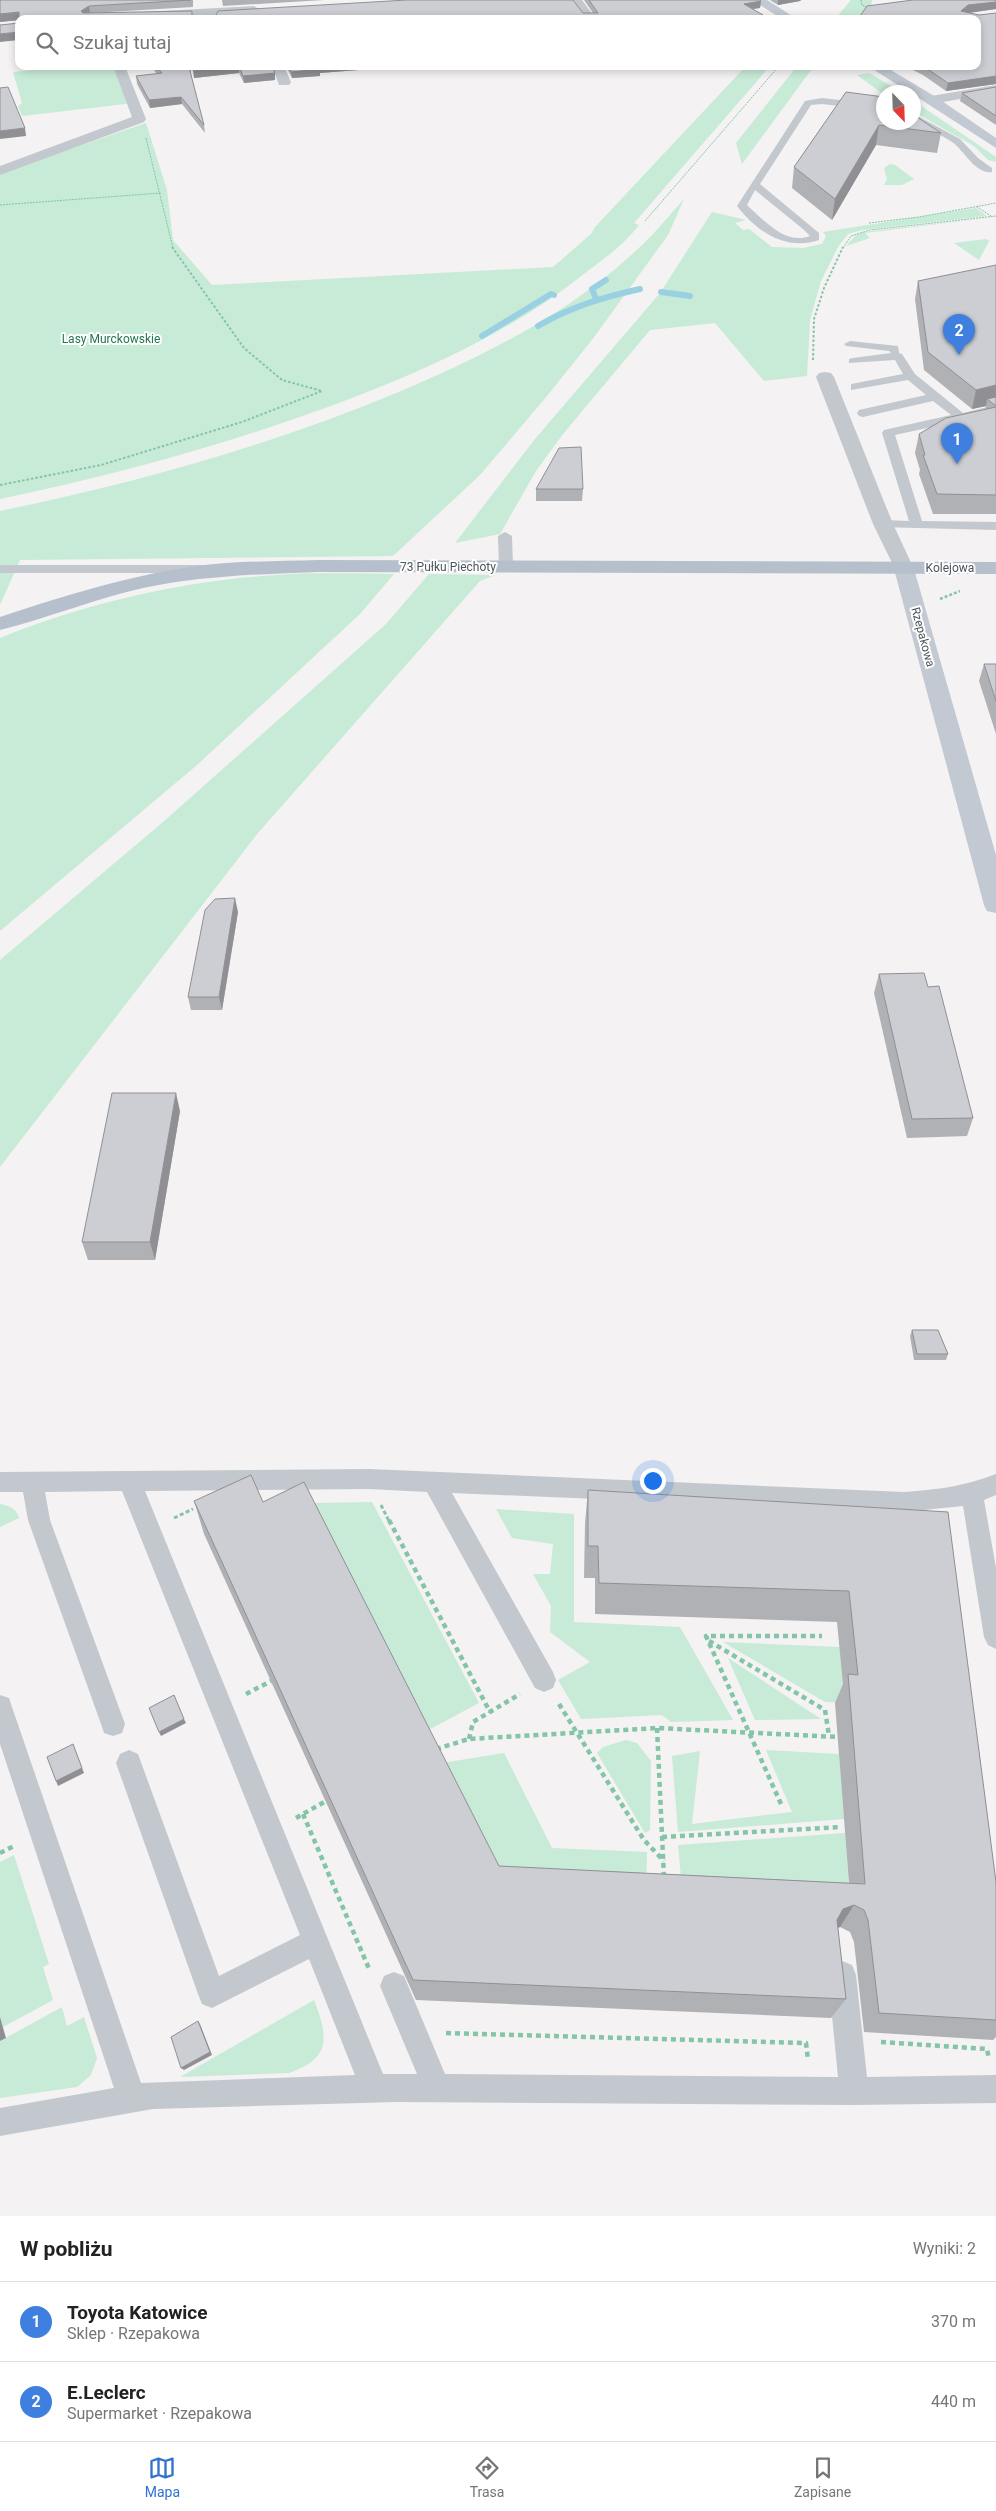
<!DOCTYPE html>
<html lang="pl">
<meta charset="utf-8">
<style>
body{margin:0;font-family:Roboto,sans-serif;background:#f2f2f2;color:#222}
.compass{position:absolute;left:876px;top:85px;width:45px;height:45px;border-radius:50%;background:#fff;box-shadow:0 2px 8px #0003;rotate:157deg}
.you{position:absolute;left:652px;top:1480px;width:18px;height:18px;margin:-12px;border:4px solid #fff;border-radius:50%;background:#1a73e8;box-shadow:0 0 0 8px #1a73e833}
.badge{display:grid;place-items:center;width:32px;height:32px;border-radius:50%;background:#3172ce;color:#fff;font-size:16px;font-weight:700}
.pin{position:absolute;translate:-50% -41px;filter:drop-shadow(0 1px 2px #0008)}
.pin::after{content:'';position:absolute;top:26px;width:18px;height:15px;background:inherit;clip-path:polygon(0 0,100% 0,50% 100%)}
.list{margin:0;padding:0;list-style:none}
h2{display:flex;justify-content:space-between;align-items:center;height:65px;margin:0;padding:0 20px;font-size:21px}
h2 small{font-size:16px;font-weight:400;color:#767676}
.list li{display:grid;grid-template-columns:32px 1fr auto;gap:15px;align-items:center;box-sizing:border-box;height:80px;padding:0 20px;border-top:1px solid #e0e0e0}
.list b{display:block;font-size:19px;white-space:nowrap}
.list p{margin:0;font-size:16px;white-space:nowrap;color:#767676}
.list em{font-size:16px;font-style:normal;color:#767676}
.icon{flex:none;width:28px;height:28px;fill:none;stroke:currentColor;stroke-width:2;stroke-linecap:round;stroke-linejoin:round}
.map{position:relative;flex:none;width:996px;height:2216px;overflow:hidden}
.search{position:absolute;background:#fff;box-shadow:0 2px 8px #0003;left:15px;right:15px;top:15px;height:55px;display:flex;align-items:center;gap:12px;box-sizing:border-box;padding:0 18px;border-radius:10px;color:#767676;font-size:19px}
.sheet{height:225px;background:#fff}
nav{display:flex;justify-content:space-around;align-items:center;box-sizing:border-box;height:70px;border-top:1px solid #e0e0e0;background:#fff;font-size:14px;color:#767676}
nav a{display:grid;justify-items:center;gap:2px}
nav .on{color:#3172ce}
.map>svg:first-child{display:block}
.green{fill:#c7ebd6}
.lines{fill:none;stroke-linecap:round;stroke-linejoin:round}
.stream{stroke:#99d1e2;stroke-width:6}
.path-far4{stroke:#83c5a6;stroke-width:1;stroke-dasharray:2 1;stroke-linecap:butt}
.path-far3{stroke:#83c5a6;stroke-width:2;stroke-dasharray:2.5 2;stroke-linecap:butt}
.path-far2{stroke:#83c5a6;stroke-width:2.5;stroke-dasharray:3 2;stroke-linecap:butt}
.path-far1{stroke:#83c5a6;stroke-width:3;stroke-dasharray:4 2.5;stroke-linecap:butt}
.path{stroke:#83c5a6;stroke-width:4.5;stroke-dasharray:5 4;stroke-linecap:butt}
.lane{fill:#c2c8ce;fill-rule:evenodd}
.street{fill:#c2c8ce;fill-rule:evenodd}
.secondary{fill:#c2c9d2;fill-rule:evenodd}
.primary{fill:#b5c0cc;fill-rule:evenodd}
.wall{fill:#b0b1b5}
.shaded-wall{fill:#909094}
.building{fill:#cdced3;stroke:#909094}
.labels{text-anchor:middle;stroke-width:4;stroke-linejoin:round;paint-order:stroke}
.far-park-label{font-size:12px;fill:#24764f;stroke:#fff}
.far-street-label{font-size:12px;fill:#4c545d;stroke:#fff}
</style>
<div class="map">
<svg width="996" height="2216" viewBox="0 0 996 2216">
<rect width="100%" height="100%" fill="#f4f2f2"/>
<path class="green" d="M851,0H872L871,6L899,19H835Z
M72,66H119L134,103L22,116L18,106L22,103L13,72Z
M746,66H770L634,223L639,225C623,246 601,261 580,277C506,335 416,375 328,407C221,446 111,476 0,499V173L146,123L167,190L173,240L212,285L553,267L591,234L595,227Z
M797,66H814L742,164L736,143Z
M869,73L901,92L883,94L857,75Z
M914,101L996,157V162L988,160L974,146L914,112Z
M890,164L895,165L914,179L902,185H884L887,179L884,168Z
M684,199L668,235L595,336L547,396L480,475L393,556L20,560L0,605V511C137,483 272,445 401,391C455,368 508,343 558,311C592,289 626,262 654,233C664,222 674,210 684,199Z
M976,208L987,216L862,230L848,234L838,247L821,281L810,320L807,376L764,381L715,323L650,330L563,434L536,471L500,534L455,543L535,439L660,293L712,212L746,220L735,223L743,230L749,229L772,247L803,248L822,244L826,236L823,232Z
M996,217L865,233L870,238L846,246L856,235L863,232Z
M986,239L989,241L979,260L954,243Z
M394,574L360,614L197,765L0,931V638C87,603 182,581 277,575C316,572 355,574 394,574Z
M429,574L495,575L480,581L258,833L0,1167V960L163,822L386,624Z
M372,1502L479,1703L421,1734L257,1504Z
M0,1504C10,1506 16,1508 19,1518L0,1527Z
M496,1509L574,1514V1622L680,1627L733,1720L671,1722L662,1715L581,1719L558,1680L590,1662L550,1632L551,1606L533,1574H550L553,1544L512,1538Z
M723,1642L840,1647L846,1703L825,1702Z
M728,1658L821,1719L755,1720Z
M626,1740L637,1743L651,1761L650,1830L645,1833L597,1753L603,1747Z
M766,1750L839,1754L844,1819L678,1832L672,1756L700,1751L692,1824L792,1812Z
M504,1753L552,1848L647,1852L646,1897L499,1890L436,1764Z
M845,1833L852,1927L683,1899L678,1845Z
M14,1855L49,1964L43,1967L53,2000L3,2027L0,2018V1862Z
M314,2000C328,2037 332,2058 289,2073L180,2077Z
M62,2007L67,2026L84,2017L97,2058L91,2075L77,2087L0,2098V2041Z"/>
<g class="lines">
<path class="stream" d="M661,292L690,296
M596,299L592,289L606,280
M538,326C570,307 604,297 640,289
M482,336L551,294L554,295"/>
<path class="path-far4" d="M861,0L862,5L870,9
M146,138L173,248
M0,205L161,193
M977,207L991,216
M645,221L779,66
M869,223L919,217L996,203
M843,248L851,236L870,230L996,216"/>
<path class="path-far3" d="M172,247L244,348L282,380L322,391
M813,360L814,319L824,288L843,247
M0,485L101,465L242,422L322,391"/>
<path class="path-far2" d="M940,599L960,591"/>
<path class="path-far1" d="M381,1505L389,1521
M174,1518L193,1509"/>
<path class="path" d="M389,1520L490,1712
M709,1641L825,1710L829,1736
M246,1694L271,1681
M559,1704L644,1840L664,1861
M657,1728L664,1878
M469,1739L473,1722L520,1694
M436,1749L469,1739L657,1728L838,1737
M781,1804L706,1636H822
M303,1814L370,1971
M296,1818L326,1801
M662,1837L840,1827
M0,1853L16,1845
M446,2033L806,2043L808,2060
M881,2042L987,2049L989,2059"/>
<path class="lane" d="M822,98L884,105V111L822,104L811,105L760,184L819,233V240C786,251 757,232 737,206L805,101ZM755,190L803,229L810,236C786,245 766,222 750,208L747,205Z
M914,114L960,139L978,158L992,168V172C976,175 964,150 952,142C940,134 926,128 914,120Z
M850,341L898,346L899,353L902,354L915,374L963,413L996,405V413L895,435L922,521L996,522V530L878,527L876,524L883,520L909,521L882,433L884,430L951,415L933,401L863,417L859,416L857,413L859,410L926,395L908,380L851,390V384L903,374L895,360L849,363V359L853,358L891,353L889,351L846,346L844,344Z
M505,532L512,536L513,567L506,571L499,567L498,536Z
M0,565H204L211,569L204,573H0Z
M369,1469L904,1492C941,1489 961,1487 996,1474V1495L984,1500L996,1568V1649L988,1645L984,1637L963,1506L904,1512L452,1493L553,1672L556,1680L553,1688L544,1692L535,1688L427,1492L369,1489L145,1491L383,2074H417L380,1986L384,1976L394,1972L404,1976L445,2074L838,2077L828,1975L832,1965L842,1961L852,1965L856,1975L867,2077L996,2075V2103L854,2105L397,2102L153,2109L0,2136V2108L114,2088L0,1744V1695L9,1698L12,1707L141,2083L355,2075L309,1959L212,2008L202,2004L198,1994L116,1763L120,1754L129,1750L138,1754L219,1976L300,1935L122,1491L45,1492L50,1520L125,1724L122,1733L113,1736L104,1733L101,1724L28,1520L23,1492H0V1472Z"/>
<path class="street" d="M570,0H582L596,19H584Z
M254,6L260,10L258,13L161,19H84L90,15Z
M113,66H125L146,119L144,122L0,175V166L132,117Z
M272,66H284L291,82L289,85H279Z
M996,85V93L931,104L924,100L931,96Z
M825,372L831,373L834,377L893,524L914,569L911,573H897L873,524L816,377L819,373Z"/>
<path class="secondary" d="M752,0H767L797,19H782Z
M868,66H884L936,97L996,138V148L914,95V92H909Z
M904,563L911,565L914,569L996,855V913L987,911L984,905L894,569L897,565Z"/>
<path class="primary" d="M318,560L996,562V574L318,572C259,574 201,576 143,588C94,599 48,618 0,630V617C73,593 149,569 226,563C257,561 288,561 318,560Z"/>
</g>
<path class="wall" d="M0,0H193V7L90,13L0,22Z
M222,0H324L223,6Z
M584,0H760L761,1L760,8L753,9L763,15V19H214L593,13Z
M770,0H801L800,1L778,5Z
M913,0H996V9L969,13L979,15L996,13V84L946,91L923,75L905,66H977V19H858L867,6Z
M151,66H191V75L204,125L205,133L182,104L150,108L137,84L136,76L157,74Z
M195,66H272L275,73V80L244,83L239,73L194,78Z
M286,66H358V70L320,73V76L292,78Z
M996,87V125L960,101L962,93Z
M846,92L941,133L937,153L876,145L832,220L792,188L794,167Z
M996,265V514H933L919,474L920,470L915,453L919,434L985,410L986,406L972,409L924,370L915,299L918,281Z
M536,489H583L582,501H536Z
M984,664H996V734L979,681Z
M238,912L222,1010H191L188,997Z
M879,974L928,987L973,1118L967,1136L907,1138L874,993Z
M180,1111L155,1260H88L82,1242Z
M912,1330L948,1354L946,1360H914L910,1336Z
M588,1490L948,1512L996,1882V2037L993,2040L864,2032L854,1942L850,1932L840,1927L838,1928L846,1999L831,2018L416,2000L204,1534L194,1501L263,1502L499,1866L849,1883L835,1703L843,1684L837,1622L595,1614V1578H584L585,1523Z"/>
<path class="shaded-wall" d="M778,0H801L800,1L778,5Z
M761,1L760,8L743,10L744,4Z
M996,2V9L967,13L961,11L968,5Z
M89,6L90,13L82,19L81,11Z
M19,12V20L0,22V14Z
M763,15V19H747V18Z
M669,17V19H647Z
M19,32V40L0,42V34Z
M239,66V73L194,78L193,71Z
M319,66H358V70L320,73V76L292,78L291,72Z
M275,73V80L244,83L243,76Z
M996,76V84L946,91L948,83Z
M181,97L182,104L150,108L149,100Z
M879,125L876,145L832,220L835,199Z
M25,128L26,136L0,139V131Z
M996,385V401L987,399L986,406L972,409L976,390Z
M235,898L238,912L222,1010L219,997Z
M176,1093L180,1111L155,1260L150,1242Z
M184,1719L186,1723L161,1736L159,1732Z
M73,1744L75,1749L84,1773L58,1786L56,1781Z
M854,1905L840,1927L829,1931L843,1909Z
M0,2017L6,2038L0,2041Z
M198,2021L200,2024L212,2055L184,2070L181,2068Z"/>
<path class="building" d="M0,0H191L89,6L81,11L83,13L192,11V19H19V12L0,14Z
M407,0H573L583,13H598L589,0H760L761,1L744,4L763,15L747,18L749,19H672L669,17L647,19H451V18L437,19H214L218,11Z
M913,0H996V2L968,5L961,11L979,15L996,13V76L948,83L923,66H977V19H858L867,6Z
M19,23V32L0,34V25Z
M156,66H190V71L204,125L181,97L149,100L136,76L162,73Z
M195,66H272L275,73L243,76L239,66L193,71Z
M289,66H319L320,69L291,72Z
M8,87L25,128L0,131V88Z
M996,87V116L962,93Z
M846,92L884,97V122H914V115L941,133L879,125L835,199L794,167Z
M996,265V385L976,390L928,352L918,281Z
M996,397V406L987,399Z
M996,407V495L937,494L923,455H925L919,434L946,418Z
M581,447L583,489H536L559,448Z
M984,664H996V701Z
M235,898L219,997H188L205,910L215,899Z
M924,973L928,987L939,986L973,1118L912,1119L879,974Z
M112,1093H176L150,1242H82Z
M912,1330H938L948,1354H917Z
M251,1475L263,1502L304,1482L499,1866L865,1884L848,1674L858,1675L849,1591L599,1583L598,1546H588V1490L948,1512L996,1882V2020L879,2013L868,1920L864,1910L854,1905L843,1909L837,1920L846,1999L413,1980L194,1501Z
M174,1695L184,1719L159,1732L149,1708Z
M73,1744L82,1768L56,1781L47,1757Z
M198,2021L210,2052L181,2068L171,2037Z"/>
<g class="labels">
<g class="far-park-label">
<text x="111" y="343">Lasy Murckowskie</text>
</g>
<g class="far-street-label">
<text x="448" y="571">73 Pułku Piechoty</text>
<text x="950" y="572">Kolejowa</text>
<text transform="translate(923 637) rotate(75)" y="4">Rzepakowa</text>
</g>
</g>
</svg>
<svg class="compass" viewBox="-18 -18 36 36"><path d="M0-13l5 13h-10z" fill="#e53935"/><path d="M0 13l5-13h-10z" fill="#767676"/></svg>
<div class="you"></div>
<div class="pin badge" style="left:957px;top:464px;background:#3f7fe0">1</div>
<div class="pin badge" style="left:959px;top:355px;background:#3f7fe0">2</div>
<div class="search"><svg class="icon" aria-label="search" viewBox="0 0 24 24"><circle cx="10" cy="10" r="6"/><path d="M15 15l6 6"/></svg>Szukaj tutaj</div>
</div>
<section class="sheet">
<h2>W pobliżu<small>Wyniki: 2</small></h2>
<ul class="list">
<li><span class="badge" style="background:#3f7fe0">1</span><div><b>Toyota Katowice</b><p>Sklep · Rzepakowa</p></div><em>370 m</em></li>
<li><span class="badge" style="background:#3f7fe0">2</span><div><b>E.Leclerc</b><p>Supermarket · Rzepakowa</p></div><em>440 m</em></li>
</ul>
</section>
<nav>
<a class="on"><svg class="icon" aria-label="map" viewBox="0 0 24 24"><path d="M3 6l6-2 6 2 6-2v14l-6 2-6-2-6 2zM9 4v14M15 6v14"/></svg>Mapa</a>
<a><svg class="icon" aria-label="directions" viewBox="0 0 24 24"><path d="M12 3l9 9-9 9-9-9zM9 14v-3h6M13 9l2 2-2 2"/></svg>Trasa</a>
<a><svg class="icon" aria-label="saved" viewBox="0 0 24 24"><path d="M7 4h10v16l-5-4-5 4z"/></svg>Zapisane</a>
</nav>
